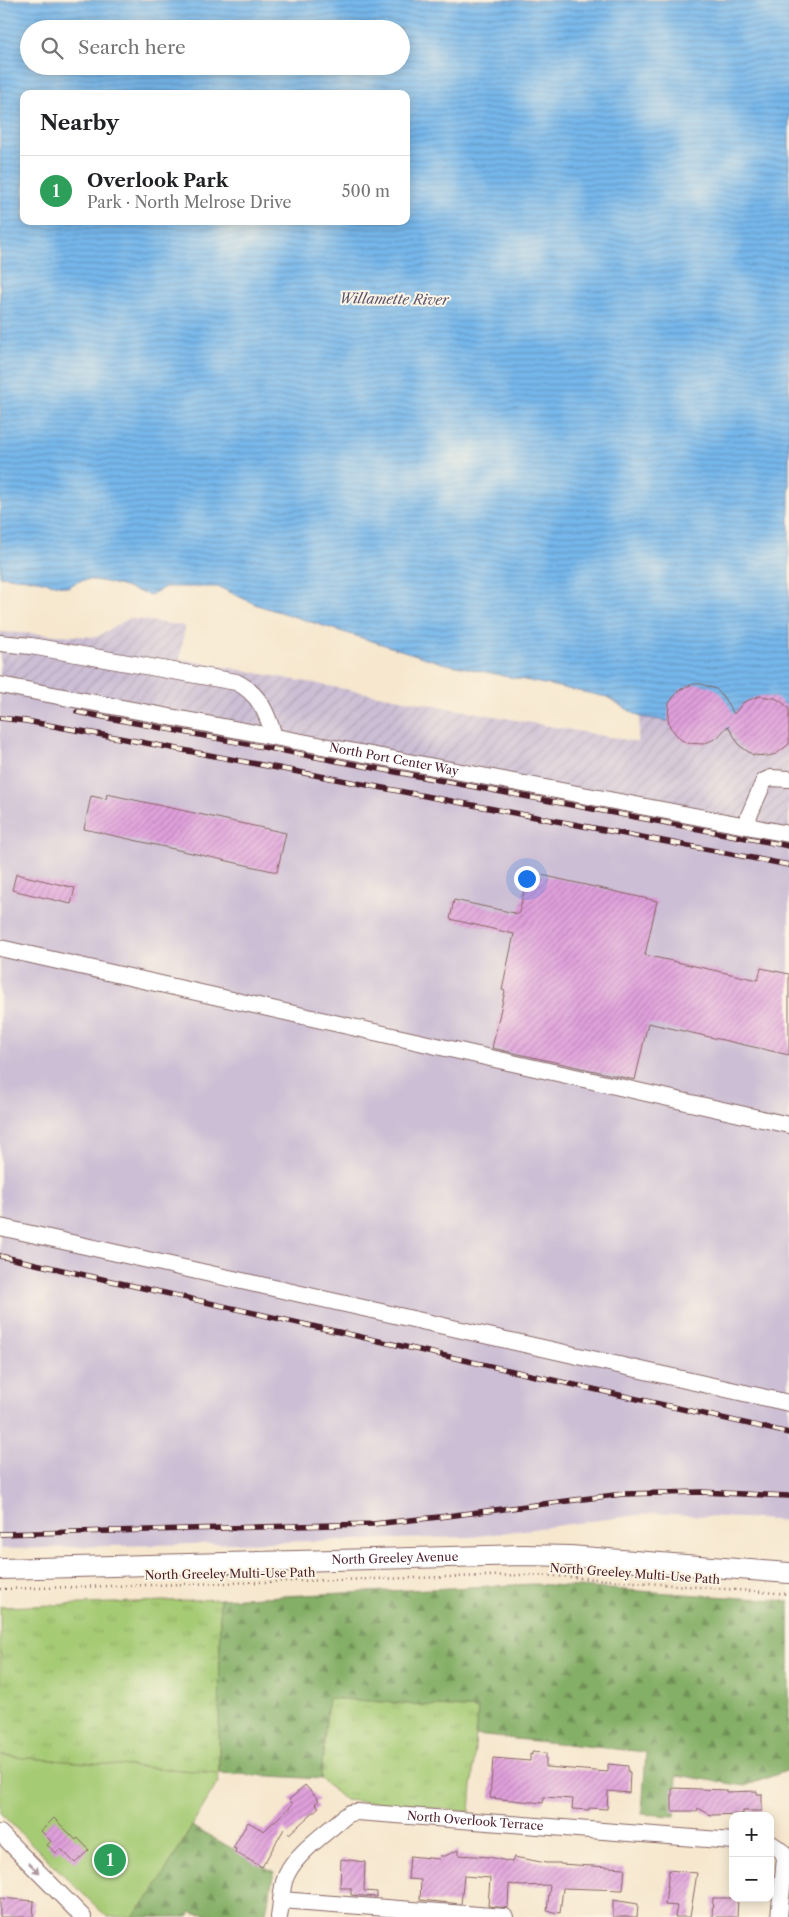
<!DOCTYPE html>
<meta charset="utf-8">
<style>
body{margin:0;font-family:"Libre Caslon Text",serif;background:#f6f6f6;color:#202124}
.controls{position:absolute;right:15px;bottom:15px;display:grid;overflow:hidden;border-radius:10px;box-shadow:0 2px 12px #0003}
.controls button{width:45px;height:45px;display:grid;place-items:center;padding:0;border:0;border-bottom:1px solid #e0e0e0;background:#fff;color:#202124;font:25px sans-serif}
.you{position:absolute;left:526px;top:878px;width:18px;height:18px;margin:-12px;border:4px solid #fff;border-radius:50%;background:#1a73e8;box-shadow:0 0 0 8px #1a73e833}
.badge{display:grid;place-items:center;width:32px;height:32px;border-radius:50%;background:#b5179e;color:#fff;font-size:16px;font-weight:700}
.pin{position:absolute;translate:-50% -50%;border:2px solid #fff;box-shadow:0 1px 5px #0006}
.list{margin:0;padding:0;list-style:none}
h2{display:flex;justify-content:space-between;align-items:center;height:65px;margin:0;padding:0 20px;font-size:21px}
h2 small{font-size:16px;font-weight:400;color:#757577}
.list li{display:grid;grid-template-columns:32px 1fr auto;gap:15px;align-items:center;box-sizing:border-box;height:70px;padding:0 20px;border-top:1px solid #e0e0e0}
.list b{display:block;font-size:19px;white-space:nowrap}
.list p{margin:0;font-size:16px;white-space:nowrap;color:#757577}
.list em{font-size:16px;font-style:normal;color:#757577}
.icon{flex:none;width:28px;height:28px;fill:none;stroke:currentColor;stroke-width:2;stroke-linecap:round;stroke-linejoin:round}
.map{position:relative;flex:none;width:789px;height:1917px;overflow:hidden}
.search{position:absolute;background:#fff;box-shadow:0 2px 12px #0003;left:20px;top:20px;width:390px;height:55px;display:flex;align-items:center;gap:12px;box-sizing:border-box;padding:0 18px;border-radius:28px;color:#757577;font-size:19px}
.panel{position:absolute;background:#fff;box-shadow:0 2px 12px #0003;left:20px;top:90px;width:390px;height:135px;border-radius:10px}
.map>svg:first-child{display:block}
.industrial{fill:url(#industrial-furrows)}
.railway{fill:#ccbed4}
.grass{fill:url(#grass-tufts);stroke:#787550}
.forest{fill:url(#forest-firs);stroke:#676748}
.park{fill:#a6cb75;stroke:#787550}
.water{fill:url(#water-rules);stroke:#606b8b;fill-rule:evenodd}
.building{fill:url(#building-hatch)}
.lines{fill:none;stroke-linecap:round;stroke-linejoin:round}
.minor-casing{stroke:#866564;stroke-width:18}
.major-casing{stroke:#866564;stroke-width:22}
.path{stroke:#866564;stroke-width:2.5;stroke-dasharray:1 4;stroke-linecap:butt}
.minor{stroke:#fff;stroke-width:16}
.major{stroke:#fff;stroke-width:20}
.rail-casing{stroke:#4a1f2b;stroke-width:5.5}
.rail{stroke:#fcf5e5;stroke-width:4;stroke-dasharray:11;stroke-linecap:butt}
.oneway{fill:#ae9aa0}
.labels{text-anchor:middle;stroke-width:4;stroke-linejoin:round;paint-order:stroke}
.street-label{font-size:12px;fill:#4a1f2b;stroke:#fcf5e5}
.water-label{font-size:14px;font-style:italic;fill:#59546e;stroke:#fcf5e5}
</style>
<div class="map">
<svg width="789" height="1917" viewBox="0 0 789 1917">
<defs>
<pattern id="industrial-furrows" width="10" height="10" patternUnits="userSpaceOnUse" patternTransform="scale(1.25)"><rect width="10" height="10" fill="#ccbed4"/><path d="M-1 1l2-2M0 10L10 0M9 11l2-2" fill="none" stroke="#b1a3b6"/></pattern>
<pattern id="grass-tufts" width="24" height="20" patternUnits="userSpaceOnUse" patternTransform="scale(1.25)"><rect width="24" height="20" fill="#a6cb75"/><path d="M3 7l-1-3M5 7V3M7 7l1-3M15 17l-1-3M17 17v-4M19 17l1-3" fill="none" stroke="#90ae65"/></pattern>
<pattern id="forest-firs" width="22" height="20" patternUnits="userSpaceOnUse" patternTransform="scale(1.25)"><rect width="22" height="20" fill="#84af66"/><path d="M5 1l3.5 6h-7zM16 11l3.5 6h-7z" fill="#6e8e54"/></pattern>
<pattern id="water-rules" width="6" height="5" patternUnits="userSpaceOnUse" patternTransform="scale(1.25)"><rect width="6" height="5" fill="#76b7eb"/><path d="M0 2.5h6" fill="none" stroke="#6394bf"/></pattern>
<pattern id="building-hatch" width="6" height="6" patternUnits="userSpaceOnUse" patternTransform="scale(1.25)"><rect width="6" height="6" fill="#e0a0dc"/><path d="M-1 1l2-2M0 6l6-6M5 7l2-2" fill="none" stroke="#b882b3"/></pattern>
</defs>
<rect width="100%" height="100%" fill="#fcf5e5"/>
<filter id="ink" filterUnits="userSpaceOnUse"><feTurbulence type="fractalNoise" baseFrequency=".02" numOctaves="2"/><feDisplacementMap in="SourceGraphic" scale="10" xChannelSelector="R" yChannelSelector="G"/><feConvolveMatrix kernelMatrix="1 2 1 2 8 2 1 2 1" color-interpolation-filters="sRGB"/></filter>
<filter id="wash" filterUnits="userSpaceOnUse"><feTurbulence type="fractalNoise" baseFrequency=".0096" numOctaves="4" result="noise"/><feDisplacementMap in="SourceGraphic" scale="20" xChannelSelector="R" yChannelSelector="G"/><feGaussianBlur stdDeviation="1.12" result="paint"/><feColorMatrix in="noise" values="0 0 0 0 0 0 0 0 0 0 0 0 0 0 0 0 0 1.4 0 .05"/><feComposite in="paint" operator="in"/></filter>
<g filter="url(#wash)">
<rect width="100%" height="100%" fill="#f6e7ce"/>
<path class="industrial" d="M129,618L185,626L180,659L637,742L640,717L775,736H789V837L0,687V632L97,637Z"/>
<path class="railway" d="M0,687L789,837V1521L653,1513L471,1537L0,1549Z"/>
<path class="grass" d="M220,1599L219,1773L0,1756V1607Z
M327,1698L478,1709L470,1812L345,1800L321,1779Z"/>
<path class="forest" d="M534,1584L789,1601V1770L745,1786L677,1775L675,1816L642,1814L646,1752L475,1735L478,1709L328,1698L321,1779L219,1773L220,1599Z
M192,1826L274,1872L265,1917H222L190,1912L189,1917H132L151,1895Z"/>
<path class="park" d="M0,1756L219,1773L218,1782L151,1895L132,1917H107L0,1813Z"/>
<path class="water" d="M0,0H789V736H775L640,717L607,697L442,663L257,605L219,587H165L150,595C131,590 98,576 79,581C75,583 71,585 68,587L37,580L0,576ZM29,29H401V66H29ZM24,94H406V221H24Z"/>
<g id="blocks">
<path class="building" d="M693,684H701L716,689L722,695L734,714L744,702L759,696L775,698L782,702L789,709V744L776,754L768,756L753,755L740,746L728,726L717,738L703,744L687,743L680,739L670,727L668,719L669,703L679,690Z
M107,794L286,833L277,872L84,829L91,796L106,799Z
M528,872L657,901L645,955L758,980L761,968L789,974V1055L648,1023L635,1080L492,1048L505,991L502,990L514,934L450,919L454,900L519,914Z
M16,874L75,888L71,904L12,890Z
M532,1752L546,1753V1767L608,1772V1764L628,1766V1772H630L629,1793L608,1791L607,1809L589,1808V1810L572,1809L573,1799L544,1797L543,1803L490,1798L493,1758L530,1761V1754L532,1755Z
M305,1785L319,1800L315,1803L319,1807L289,1834L284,1829L262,1867L235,1852L236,1849L233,1848L248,1822L264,1831L293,1804L289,1800Z
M672,1788L726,1790V1792L757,1791V1794H762V1811H743V1814L711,1815L698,1808L697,1811H672Z
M54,1818L76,1840L78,1838L89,1850L75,1863L60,1848L56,1853L47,1845L51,1841L41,1831Z
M458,1850V1855L489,1857L512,1862L514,1857L546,1863H560V1864L625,1868L623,1890L563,1888L560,1913L547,1911L550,1885L521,1886L509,1884L508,1908L488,1906L490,1878L464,1876L461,1904L420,1900L421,1880L408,1879L410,1856L439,1859L440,1856H445Z
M341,1859L365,1862L364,1891L377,1892V1897L351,1895V1888H340Z
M669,1870L697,1873L690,1917H675L677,1906L665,1905Z
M0,1898L34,1901L33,1917H0Z
M713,1898H738L737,1917H712Z
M613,1900L638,1904L637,1917H613Z"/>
</g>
</g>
<g filter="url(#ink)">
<use href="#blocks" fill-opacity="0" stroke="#866564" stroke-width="1"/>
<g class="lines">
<g class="minor-casing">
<g id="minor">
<path d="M0,643L31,646L236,682C259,693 267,713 274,736"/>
<path id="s1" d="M0,685L789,834"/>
<path d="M745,825L764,781L771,778L789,779"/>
<path d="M0,948L789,1125"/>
<path d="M0,1227L789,1403"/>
<path d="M0,1833L83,1917"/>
<path d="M770,1843L782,1851L785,1858L779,1917"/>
<path d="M281,1900L505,1917"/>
<path id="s2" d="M279,1917C281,1906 281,1893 284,1882C290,1857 324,1835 343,1818L350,1813L357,1812L733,1841"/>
</g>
</g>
<g class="major-casing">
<g id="major">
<path id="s3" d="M0,1569L523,1555L570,1556L789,1573"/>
</g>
</g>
<path class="path" d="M0,1589L523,1575L557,1576L789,1594"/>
<use href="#minor" class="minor"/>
<use href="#major" class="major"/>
<g class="rail-casing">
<path id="rail" d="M77,712L789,846
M0,718L26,721L114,737L789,865
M0,1256L789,1433
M0,1534L373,1524L439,1517L623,1494L701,1492L789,1496"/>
</g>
<use href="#rail" class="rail"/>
</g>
<defs><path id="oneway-solid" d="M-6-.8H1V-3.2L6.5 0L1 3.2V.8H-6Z" transform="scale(1.25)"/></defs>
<use class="oneway" href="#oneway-solid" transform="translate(34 1868) rotate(45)"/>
</g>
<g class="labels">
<g class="street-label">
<text dy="4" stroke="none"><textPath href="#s1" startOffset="401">North Port Center Way</textPath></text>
<text dy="4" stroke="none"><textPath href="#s3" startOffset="395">North Greeley Avenue</textPath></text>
<text transform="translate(230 1574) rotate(-1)" y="4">North Greeley Multi-Use Path</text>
<text transform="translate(635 1574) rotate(4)" y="4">North Greeley Multi-Use Path</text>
<text dy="4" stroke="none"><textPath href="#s2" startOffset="258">North Overlook Terrace</textPath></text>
</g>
<g class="water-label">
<text transform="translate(394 299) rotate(1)" y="5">Willamette River</text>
</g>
</g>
</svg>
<div class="controls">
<button>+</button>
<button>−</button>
</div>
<div class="you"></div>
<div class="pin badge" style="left:110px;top:1860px;background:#2e9e5b">1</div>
<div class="search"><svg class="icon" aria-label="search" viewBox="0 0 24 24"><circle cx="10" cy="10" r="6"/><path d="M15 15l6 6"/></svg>Search here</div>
<section class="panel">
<h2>Nearby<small></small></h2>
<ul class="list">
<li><span class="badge" style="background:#2e9e5b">1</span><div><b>Overlook Park</b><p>Park · North Melrose Drive</p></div><em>500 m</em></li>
</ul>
</section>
</div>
